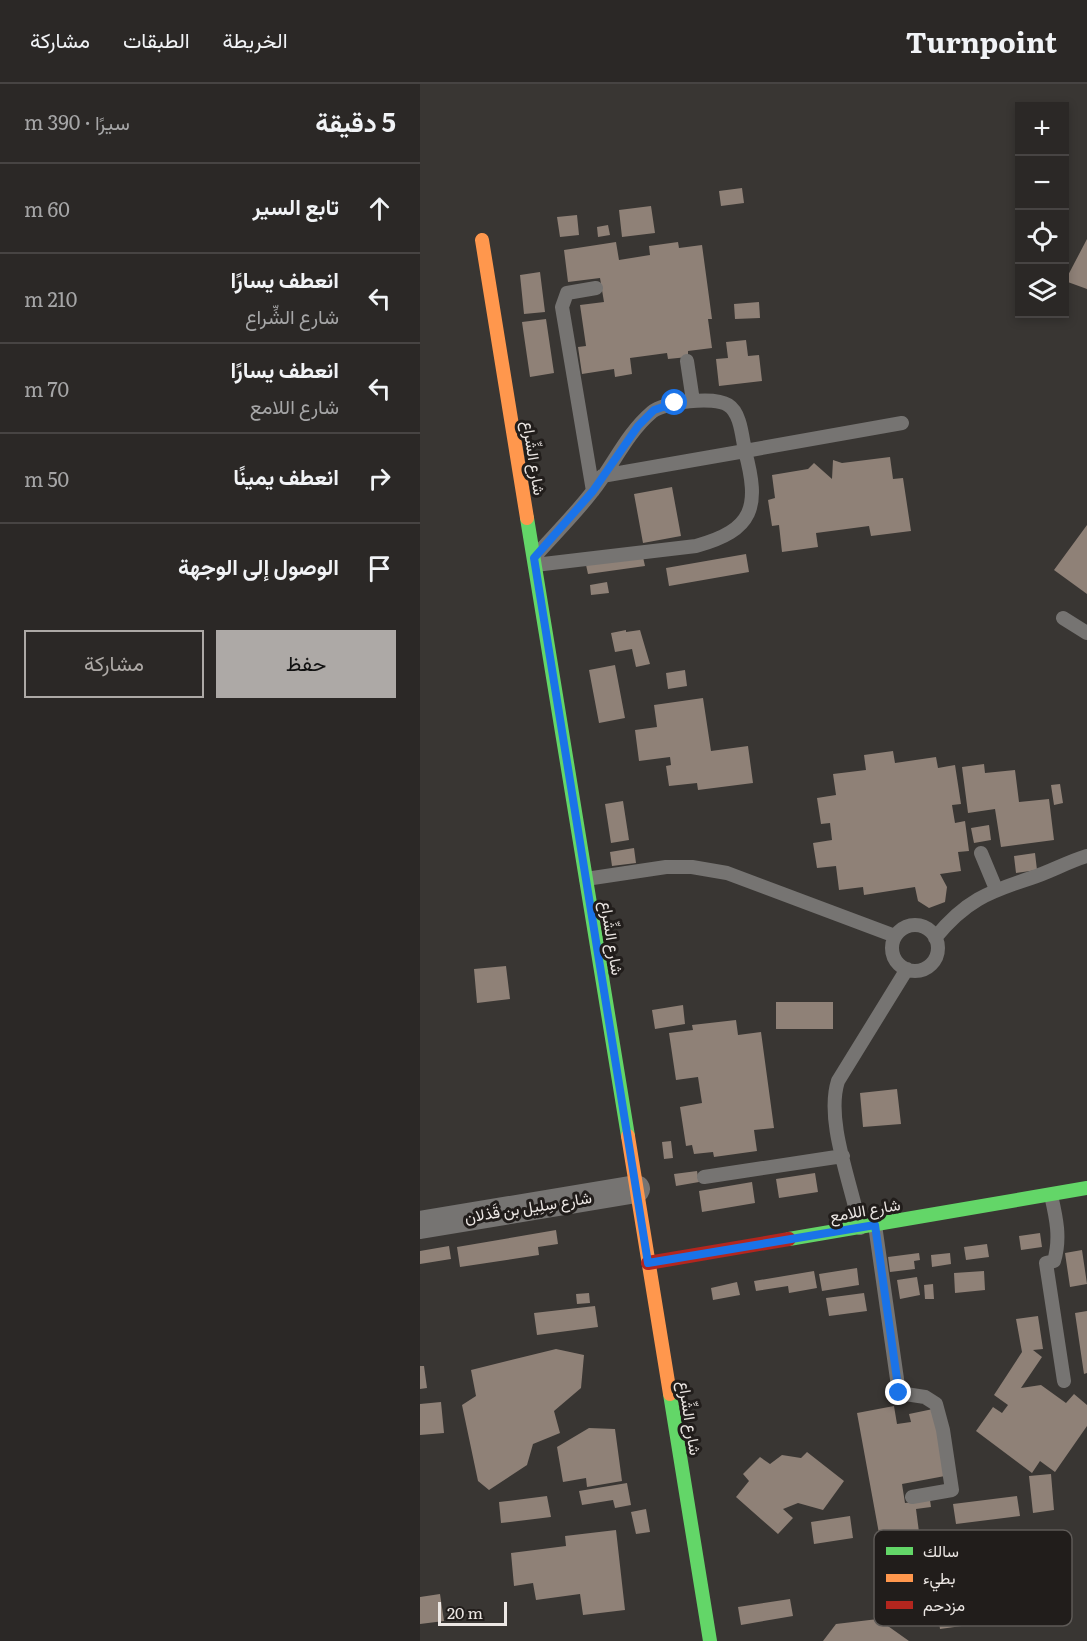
<!DOCTYPE html>
<html lang="ar">
<meta charset="utf-8">
<style>
body{margin:0;font-family:Literata,Vazirmatn,serif;background:#33302e;color:#f1f3f6;direction:rtl}
.controls{position:absolute;right:18px;top:18px;display:grid;overflow:hidden;border-radius:0px;box-shadow:0 3px 9px #0003}
.controls button{width:54px;height:54px;display:grid;place-items:center;padding:0;border:0;border-bottom:2px solid #474443;background:#2b2826;color:#f1f3f6;font:30px sans-serif}
.scale{position:absolute;left:18px;bottom:15px;width:69px;box-sizing:border-box;padding-left:6px;border:3px solid #ece7e4;border-top:0;font-size:16px;line-height:21px;white-space:nowrap;color:#ece7e4;-webkit-text-stroke:4px #211d1b;paint-order:stroke}
.stop{position:absolute;width:18px;height:18px;margin:-14px;border:4px solid #1a73e8;border-radius:50%;background:#fff}
.stop.end{background:#1a73e8;border-color:#fff;box-shadow:0 2px 6px #0008}
.list{margin:0;padding:0;list-style:none}
h2{display:flex;justify-content:space-between;align-items:center;height:78px;margin:0;padding:0 24px;font-size:26px}
h2 small{font-size:20px;font-weight:400;color:#a6a6a7}
.list li{display:grid;grid-template-columns:39px 1fr auto;gap:18px;align-items:center;box-sizing:border-box;height:90px;padding:0 24px;border-top:2px solid #474443}
.list b{display:block;font-size:22px;white-space:nowrap}
.list p{margin:0;font-size:20px;white-space:nowrap;color:#a6a6a7}
.list em{font-size:20px;font-style:normal;color:#a6a6a7}
.actions{display:flex;gap:12px;padding:18px 24px}
.actions a{flex:1;padding:14px 0;border:2px solid #ada9a6;border-radius:0px;text-align:center;font-size:21px;color:#ada9a6}
.actions .main{background:#ada9a6;color:#111}
.icon{flex:none;width:33px;height:33px;fill:none;stroke:currentColor;stroke-width:2;stroke-linecap:round;stroke-linejoin:round}
.map{position:relative;flex:none;width:667px;height:1557px;overflow:hidden;direction:ltr}
header{display:flex;align-items:center;gap:36px;box-sizing:border-box;height:84px;padding:0 30px;background:#2b2826;border-bottom:2px solid #474443}
header strong{font-size:28px}
nav{display:flex;gap:33px;margin-inline-start:auto;font-size:21px}
main{display:flex}
aside{flex:1;background:#2b2826}
.map>svg:first-child{display:block}
.building{fill:#8f8177}
.lines{fill:none;stroke-linecap:round;stroke-linejoin:round}
.lane{stroke:#767472;stroke-width:14}
.street{stroke:#767472;stroke-width:28}
.fast{stroke:#63d668;stroke-width:14}
.slow{stroke:#ff974d;stroke-width:14}
.jam{stroke:#b3261e;stroke-width:14}
.route{stroke:#1a73e8;stroke-width:8}
.labels{text-anchor:middle;stroke-width:6;stroke-linejoin:round;paint-order:stroke}
.street-label{font-size:16px;fill:#ece7e4;stroke:#211d1b}
.key{fill:#211d1b;stroke:#5e5a57;stroke-width:1.5}
.key-label{font-size:16px;fill:#ece7e4}
</style>
<header>
<strong>Turnpoint</strong>
<nav><a>الخريطة</a><a>الطبقات</a><a>مشاركة</a></nav>
</header>
<main>
<div class="map">
<svg width="667" height="1557" viewBox="0 0 667 1557">
<rect width="100%" height="100%" fill="#393633"/>
<path class="building" d="M322,104L324,119L301,122L299,107Z
M231,122L235,149L202,153L199,126Z
M157,131L159,151L140,153L137,133Z
M188,141L190,151L178,153L177,143Z
M667,155V205L645,197Z
M196,158L199,176L230,171L229,162L258,158L259,164L282,161L292,235H288L292,264L268,267V273L248,275L247,269L210,274L212,290L195,293L194,285L162,290L158,263L166,262L160,221L184,218L180,194L148,198L144,166Z
M120,188L125,228L104,230L100,191Z
M339,218L340,234L315,235L314,220Z
M126,235L134,289L110,293L102,238Z
M326,256L328,272L339,271L342,297L299,302L296,275L308,274L306,258Z
M470,373L473,395L483,394L491,447L451,452L449,442L396,449L398,463L362,468L359,441L352,442L348,416L355,414L352,391L388,385L394,379L412,395L413,376L422,379Z
M252,403L261,452L223,459L214,410Z
M667,441V510L634,486Z
M326,470L329,488L249,502L246,484Z
M223,473L225,482L168,490L166,481Z
M187,498L189,509L171,511L170,501Z
M206,546V548L220,546L230,580L216,583L212,565L195,568L191,549Z
M195,581L205,634L179,639L169,586Z
M265,586L267,602L248,605L246,589Z
M283,614L291,667L328,662L333,699L278,706L277,699L249,702L246,682L251,681L250,673L219,677L215,646L237,643L234,621Z
M473,667L475,679L516,673L518,684L535,681L541,720L532,721L535,739L545,737L549,767L538,768L541,787L520,790L527,803L525,818L509,824L498,817L495,803L444,811L443,803L419,806L416,782L397,784L393,759L412,756L410,739L401,740L397,714L416,711L413,690L446,686L444,671Z
M564,680L565,689L595,686L599,718L629,715L634,756L581,763L575,725L548,729L542,683Z
M640,700L643,719L634,721L631,701Z
M203,717L209,756L191,759L185,720Z
M569,741L571,756L554,759L551,744Z
M214,764L216,779L192,782L190,768Z
M615,769L617,786L596,789L594,772Z
M86,882L90,915L57,919L54,885Z
M356,918H413V945H356Z
M263,921L265,940L235,945L232,926Z
M316,936L318,951L341,948L354,1044L334,1046L337,1067L294,1073L293,1068L274,1070L272,1061L266,1062L260,1023L282,1019L278,993L256,996L249,949L273,946L272,941Z
M477,1005L481,1040L443,1043L440,1009Z
M251,1057L253,1074L244,1075L242,1058Z
M277,1087L279,1098L256,1102L254,1090Z
M395,1089L398,1108L359,1114L356,1095Z
M332,1098L335,1119L282,1128L279,1107Z
M136,1146L138,1160L118,1163L119,1171L40,1183L37,1163Z
M620,1149L622,1163L601,1166L599,1152Z
M567,1160L569,1173L546,1176L544,1163Z
M29,1162L31,1175L0,1180V1167Z
M662,1166L667,1200L650,1203L645,1169Z
M499,1169L500,1176L494,1177L495,1185L470,1188L468,1173Z
M530,1169L531,1180L512,1183L511,1171Z
M437,1184L439,1201L402,1207L399,1190Z
M394,1187L397,1204L369,1209L368,1202L336,1207L334,1197Z
M564,1187L565,1206L535,1209L534,1189Z
M497,1193L500,1211L480,1215L477,1196Z
M317,1198L320,1211L293,1216L291,1204Z
M513,1200L514,1215H505L504,1201Z
M169,1209L170,1219L157,1220L156,1210Z
M444,1209L447,1227L409,1232L406,1214Z
M175,1222L178,1243L117,1251L114,1229Z
M667,1227V1289L664,1290L655,1229Z
M618,1232L623,1265L613,1266L622,1273L601,1304L621,1301L646,1319L654,1310L667,1321V1342L635,1388L620,1377L612,1389L556,1347L573,1323L582,1329L588,1321L574,1311L602,1268L596,1235Z
M136,1265L164,1271L161,1304L134,1327L140,1349L113,1360L107,1381L69,1406L58,1397L42,1321L56,1312L51,1286Z
M0,1282H4L7,1304L0,1305Z
M21,1318L24,1349L0,1351V1320Z
M474,1322L477,1340L491,1338L489,1330L513,1325L525,1392L482,1400L485,1419L510,1416L511,1423L496,1425L499,1448L460,1455L437,1329Z
M169,1344L195,1345L202,1397L167,1403L166,1394L143,1398L137,1363Z
M387,1368L424,1397L403,1426L378,1419L363,1425L373,1434L358,1450L316,1413L329,1397L323,1390L340,1373L350,1380L362,1371L381,1374Z
M631,1390L634,1426L613,1429L609,1392Z
M207,1399L211,1421L195,1424L193,1416L162,1421L159,1407Z
M127,1412L131,1433L81,1439L79,1418Z
M597,1412L600,1432L536,1440L533,1420Z
M226,1425L230,1448L216,1450L211,1428Z
M430,1432L433,1454L394,1460L391,1438Z
M196,1446L205,1526L163,1531L160,1510L116,1516L113,1499L94,1502L91,1469L146,1462L145,1452Z
M581,1509L585,1536L520,1545L516,1518Z
M20,1510L24,1537L0,1540V1513Z
M370,1515L373,1532L321,1541L318,1523Z
M458,1535L489,1557H403L416,1540Z"/>
<g class="lines">
<path class="lane" d="M267,277L273,317
M173,407L142,223L147,209L176,204
M117,470C135,450 155,430 172,408C193,382 206,350 232,328C244,318 294,312 308,321C321,329 322,353 325,367L182,392
M115,481L276,462C334,446 340,423 325,367L482,339
M643,534L667,549
M561,769L576,805
M166,795L246,783H272L307,789L475,852
M472 864a23 23 0 1 1 46 0a23 23 0 1 1-46 0Z
M515,854C545,817 568,808 611,794C630,788 647,778 667,772
M284,1093L423,1072
M631,1111C636,1133 641,1154 634,1177L626,1179L644,1297
M455,1141L479,1309L505,1313L516,1320L523,1346L532,1406L492,1413
M440,1144C432,1101 405,1037 418,997L487,885"/>
<path class="street" d="M0,1141L216,1105"/>
<path class="fast" d="M107,434L208,1052
M369,1155L667,1104
M250,1310L290,1557"/>
<path class="slow" d="M62,156L107,434
M208,1052L250,1310"/>
<path class="jam" d="M228,1179L369,1155"/>
</g>
<g class="lines">
<path class="route" d="M255,319L234,326L218,342L173,407L114,474L228,1179L455,1141L479,1309"/>
</g>
<g class="labels">
<g class="street-label">
<text transform="translate(114 374) rotate(81)" y="6">شارع الشِّراع</text>
<text transform="translate(192 854) rotate(81)" y="6">شارع الشِّراع</text>
<text transform="translate(108 1123) rotate(-9)" y="6">شارع سِلِيل بن قَذلان</text>
<text transform="translate(445 1126) rotate(-10)" y="6">شارع اللامع</text>
<text transform="translate(270 1334) rotate(81)" y="6">شارع الشِّراع</text>
</g>
</g>
<rect x="454" y="1446" width="198" height="96" rx="9" class="key"/>
<rect x="466" y="1463" width="27" height="8" fill="#63d668"/>
<rect x="466" y="1490" width="27" height="8" fill="#ff974d"/>
<rect x="466" y="1517" width="27" height="8" fill="#b3261e"/>
<g class="key-label">
<text x="503" y="1473">سالك</text>
<text x="503" y="1500">بطيء</text>
<text x="503" y="1527">مزدحم</text>
</g>
</svg>
<div class="controls">
<button>+</button>
<button>−</button>
<button><svg class="icon" aria-label="locate" viewBox="0 0 24 24"><circle cx="12" cy="12" r="6"/><path d="M12 2v4M12 18v4M2 12h4M18 12h4"/></svg></button>
<button><svg class="icon" aria-label="layers" viewBox="0 0 24 24"><path d="M12 4l9 5-9 5-9-5zM3 14l9 5 9-5"/></svg></button>
</div>
<div class="scale">20 m</div>
<div class="stop" style="left:255px;top:319px"></div>
<div class="stop end" style="left:479px;top:1309px"></div>
</div>
<aside>
<h2>5 دقيقة<small>سيرًا · 390 m</small></h2>
<ul class="list">
<li><svg class="icon" aria-label="ahead" viewBox="0 0 24 24"><path d="M12 20V5M6 11l6-6 6 6"/></svg><div><b>تابع السير</b></div><em>60 m</em></li>
<li><svg class="icon" aria-label="left" viewBox="0 0 24 24"><path d="M17 20v-9H6M10 6l-5 5 5 5"/></svg><div><b>انعطف يسارًا</b><p>شارع الشِّراع</p></div><em>210 m</em></li>
<li><svg class="icon" aria-label="left" viewBox="0 0 24 24"><path d="M17 20v-9H6M10 6l-5 5 5 5"/></svg><div><b>انعطف يسارًا</b><p>شارع اللامع</p></div><em>70 m</em></li>
<li><svg class="icon" aria-label="right" viewBox="0 0 24 24"><path d="M7 20v-9h11M14 6l5 5-5 5"/></svg><div><b>انعطف يمينًا</b></div><em>50 m</em></li>
<li><svg class="icon" aria-label="arrive" viewBox="0 0 24 24"><path d="M6 21V4h12l-3 4 3 4H6"/></svg><div><b>الوصول إلى الوجهة</b></div></li>
</ul>
<div class="actions"><a class="main">حفظ</a><a>مشاركة</a></div>
</aside>
</main>
